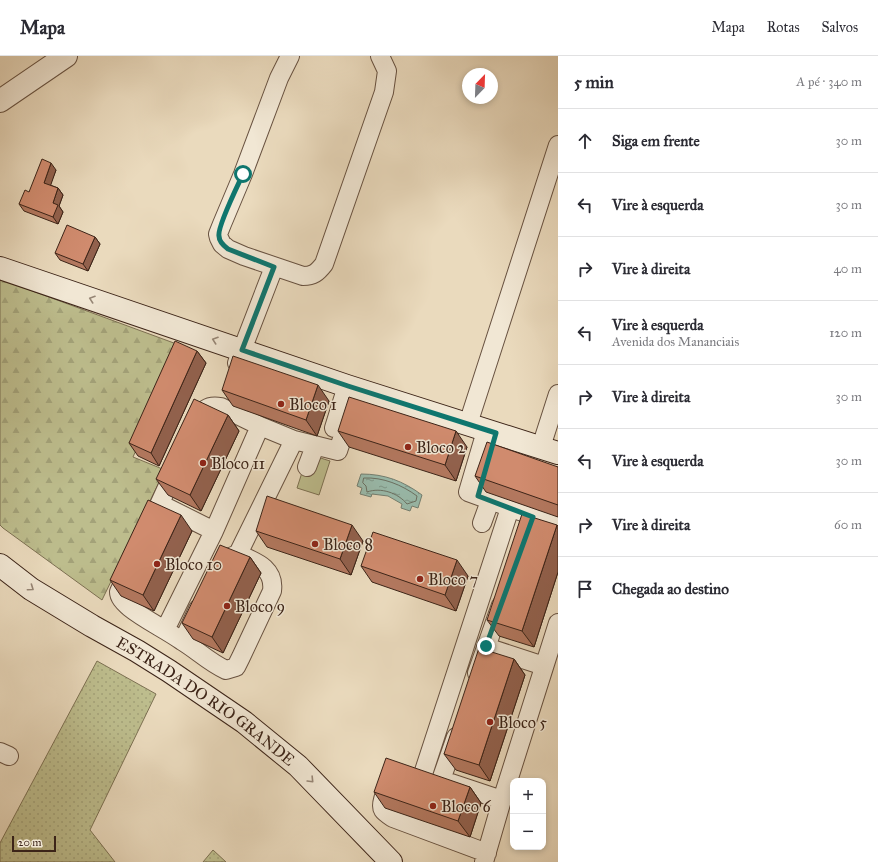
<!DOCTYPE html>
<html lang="pt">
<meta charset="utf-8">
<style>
body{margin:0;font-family:"IM FELL Great Primer",serif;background:#f7f7f7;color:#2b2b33}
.controls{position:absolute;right:12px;bottom:12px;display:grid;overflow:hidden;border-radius:8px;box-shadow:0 2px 6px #0003}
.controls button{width:36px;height:36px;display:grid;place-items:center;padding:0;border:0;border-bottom:1px solid #e1e1e2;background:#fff;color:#2b2b33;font:20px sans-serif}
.compass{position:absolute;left:462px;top:12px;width:36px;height:36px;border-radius:50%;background:#fff;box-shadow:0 2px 6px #0003;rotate:23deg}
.scale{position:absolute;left:12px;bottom:10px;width:44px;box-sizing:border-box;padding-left:4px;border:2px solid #3c2418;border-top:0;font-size:11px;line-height:14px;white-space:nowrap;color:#3c2418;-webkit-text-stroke:3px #f1e7d4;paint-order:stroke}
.stop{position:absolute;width:12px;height:12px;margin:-9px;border:3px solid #0f766e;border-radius:50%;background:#fff}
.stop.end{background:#0f766e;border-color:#fff;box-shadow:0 1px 4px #0008}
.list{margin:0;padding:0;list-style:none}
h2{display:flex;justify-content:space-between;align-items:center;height:52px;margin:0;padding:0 16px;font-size:17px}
h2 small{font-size:13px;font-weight:400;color:#7c7c81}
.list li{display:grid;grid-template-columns:26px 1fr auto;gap:12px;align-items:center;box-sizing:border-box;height:64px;padding:0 16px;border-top:1px solid #e1e1e2}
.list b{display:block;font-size:15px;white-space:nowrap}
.list p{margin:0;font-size:13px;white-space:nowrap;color:#7c7c81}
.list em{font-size:13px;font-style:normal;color:#7c7c81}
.icon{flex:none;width:22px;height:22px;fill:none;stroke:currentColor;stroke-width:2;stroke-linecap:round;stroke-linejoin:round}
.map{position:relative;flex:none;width:558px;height:806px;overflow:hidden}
header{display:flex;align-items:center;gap:24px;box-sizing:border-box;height:56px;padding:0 20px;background:#fff;border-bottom:1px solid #e1e1e2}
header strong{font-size:19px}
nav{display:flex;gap:22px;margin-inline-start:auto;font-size:14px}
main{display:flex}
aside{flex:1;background:#fff}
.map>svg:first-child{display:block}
.grass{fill:url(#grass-dots);stroke:#7c7052}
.forest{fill:url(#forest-firs);stroke:#7c7052}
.garden{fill:#bdbd8d;stroke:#7c7052}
.water{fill:url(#water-ripples);stroke:#747f71}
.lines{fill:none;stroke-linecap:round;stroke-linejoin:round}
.shore{stroke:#6a7062;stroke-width:1}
.minor-casing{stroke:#685241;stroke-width:20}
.tertiary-casing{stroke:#685241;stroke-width:24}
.secondary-casing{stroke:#3c2418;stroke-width:24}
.minor{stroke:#f1e7d4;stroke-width:18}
.tertiary{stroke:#f1e7d4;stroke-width:22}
.secondary{stroke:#f1e7d4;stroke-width:22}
.wall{fill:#b3785f;stroke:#3c2418}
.shaded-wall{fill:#92614d;stroke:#3c2418}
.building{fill:#d08b6e;stroke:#3c2418}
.oneway{stroke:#968676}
.route{stroke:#0f766e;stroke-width:5}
.poi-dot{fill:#8f2418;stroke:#f1e7d4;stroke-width:1.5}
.labels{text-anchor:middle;stroke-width:3;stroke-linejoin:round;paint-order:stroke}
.poi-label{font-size:16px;fill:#3c2418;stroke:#f1e7d4;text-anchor:start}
.street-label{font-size:16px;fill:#3c2418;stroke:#f1e7d4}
</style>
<header>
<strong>Mapa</strong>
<nav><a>Mapa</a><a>Rotas</a><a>Salvos</a></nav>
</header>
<main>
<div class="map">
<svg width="558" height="806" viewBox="0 0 558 806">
<defs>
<pattern id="grass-dots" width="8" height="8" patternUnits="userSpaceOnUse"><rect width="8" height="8" fill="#bdbd8d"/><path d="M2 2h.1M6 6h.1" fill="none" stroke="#a3a279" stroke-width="1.8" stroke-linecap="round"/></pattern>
<pattern id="forest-firs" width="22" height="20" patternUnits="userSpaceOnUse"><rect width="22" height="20" fill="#bdbd8d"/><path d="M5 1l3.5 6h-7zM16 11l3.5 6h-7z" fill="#a3a279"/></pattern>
<pattern id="water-ripples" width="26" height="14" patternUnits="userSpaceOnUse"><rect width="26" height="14" fill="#99bbac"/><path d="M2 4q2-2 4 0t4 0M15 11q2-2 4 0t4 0" fill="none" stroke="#7e988b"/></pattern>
</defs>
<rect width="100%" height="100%" fill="#eadabd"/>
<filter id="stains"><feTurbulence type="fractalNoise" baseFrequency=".005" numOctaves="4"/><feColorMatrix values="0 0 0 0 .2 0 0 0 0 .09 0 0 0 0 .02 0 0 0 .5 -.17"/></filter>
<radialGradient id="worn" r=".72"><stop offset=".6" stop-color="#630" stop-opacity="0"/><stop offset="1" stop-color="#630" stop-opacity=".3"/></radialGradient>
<path class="grass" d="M97,605L156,638L90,774L115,806H0V787Z
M213,794L226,806H203Z"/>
<path class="forest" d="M0,223L182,290L133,401L165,414L102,544L3,472L0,469Z"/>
<path class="garden" d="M308,398L330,405L319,439L297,432Z"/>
<path class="water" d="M361,418C385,418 403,425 422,439L418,452L412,450L410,455L401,452L402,448L388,440L372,438L371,441L360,438L362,432L357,430Z"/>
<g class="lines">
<path class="shore" d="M364,422C383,421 402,429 417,440L416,445L407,448C398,437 381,431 367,436L366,430L363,427Z"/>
<g class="minor-casing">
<path id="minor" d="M290,0L279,22L243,118L222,168L218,178L219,182L222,188L228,193L244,200L303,220C313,220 317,217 324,208L384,36L387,15L380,0
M237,307L274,211
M468,368L558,89
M196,369C203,356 204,348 221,351L260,370L294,384L338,395L350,358
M334,372L347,330
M486,375L468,436L558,469
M541,391L558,338
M307,411L315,390
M160,448L214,475
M482,467L490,445
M149,471L175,414
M238,498L294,384
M129,514L119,536C119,542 125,547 129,551C145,564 165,573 182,585C197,594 210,607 226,614L236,611L241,601L272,535C275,512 256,506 238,498L230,501
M165,574L214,475L260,370
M183,585L198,553
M486,591L544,610
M477,617L501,549
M0,696L9,700
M423,718L510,452
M441,724L456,681
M390,725C388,731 379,748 383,754C385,757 390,760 393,762L487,797
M451,727L502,744
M484,806L502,744L558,567"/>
</g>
<g class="tertiary-casing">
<path id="tertiary" d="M0,45L66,0"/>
</g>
<g class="secondary-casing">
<g id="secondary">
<path d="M0,212L347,330L558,397"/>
<path id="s1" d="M0,509L31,533L92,570L137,595L169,615L244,666L298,710L391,806"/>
</g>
</g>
<use href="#minor" class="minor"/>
<use href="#tertiary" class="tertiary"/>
<use href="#secondary" class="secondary"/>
</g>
<path class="wall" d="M56,114L50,129L58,132L63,139L59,150L63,156L58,168L24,155L19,148L29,136Z
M95,181L100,188L88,215L60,204L55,197Z
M197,295L206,307L159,410L138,400L129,387Z
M222,334L329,345L317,380L233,350Z
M228,359L239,375L201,455L168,439L156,423Z
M338,375L467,391L456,425L349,391Z
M558,411V461L486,436L475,420Z
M557,469L558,470V516L534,591L499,580L487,564Z
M192,475L154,555L121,540L110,524Z
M256,475L363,485L351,519L267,491Z
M250,501L261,517L223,597L193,583L182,567Z
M361,510L468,520L456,555L372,526Z
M514,603L525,619L490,725L456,714L444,698Z
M470,731L481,747L470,781L385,752L374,736Z"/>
<path class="shaded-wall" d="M51,107L56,114L49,134L44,127Z
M58,132L63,139L59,150L63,156L58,168L53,161V147Z
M95,181L100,188L88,215L83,208Z
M197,295L206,307L159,410L151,397Z
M318,329L329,345L317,380L306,364Z
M228,359L239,375L201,455L190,439Z
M456,375L467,391L456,425L445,409Z
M181,459L192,475L154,555L143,539Z
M352,469L363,485L351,519L340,503Z
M557,469L558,470V516L534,591L522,575Z
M250,501L261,517L223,597L212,581Z
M457,504L468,520L456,555L445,539Z
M514,603L525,619L490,725L479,709Z
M470,731L481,747L470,781L458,765Z"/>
<path class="building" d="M42,103L51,107L44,127L58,132L53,147L58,149L53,161L19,148L25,134L29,136Z
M67,169L95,181L83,208L55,197Z
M175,285L197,295L151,397L129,387Z
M233,300L318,329L306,364L222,334Z
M349,341L456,375L445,409L338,375Z
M194,343L228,359L190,439L156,423Z
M487,386L558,411V449L475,420Z
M267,440L352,469L340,503L256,475Z
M148,444L181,459L143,539L110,524Z
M522,458L557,469L522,575L487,564Z
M373,476L457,504L445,539L361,510Z
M220,489L250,501L212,581L182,567Z
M479,592L514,603L479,709L444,698Z
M386,702L470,731L458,765L374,736Z"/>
<defs><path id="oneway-chevron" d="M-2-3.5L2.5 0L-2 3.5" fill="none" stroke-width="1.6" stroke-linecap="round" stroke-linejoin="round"/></defs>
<g class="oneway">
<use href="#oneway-chevron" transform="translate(92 243) rotate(-161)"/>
<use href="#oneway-chevron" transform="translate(215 284) rotate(-161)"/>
<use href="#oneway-chevron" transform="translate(31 532) rotate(35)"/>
<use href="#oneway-chevron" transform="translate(311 724) rotate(46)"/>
</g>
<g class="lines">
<path class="route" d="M243,118C238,129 217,171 219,180C219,186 224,190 228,193L274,211L242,294L348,330L496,377L478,440L533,461L486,590"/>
</g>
<g class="poi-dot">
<circle cx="281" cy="348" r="4"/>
<circle cx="408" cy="391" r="4"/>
<circle cx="203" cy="407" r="4"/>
<circle cx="315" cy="488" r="4"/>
<circle cx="157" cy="508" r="4"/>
<circle cx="420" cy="523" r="4"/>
<circle cx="227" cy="550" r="4"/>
<circle cx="490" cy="666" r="4"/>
<circle cx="433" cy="750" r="4"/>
</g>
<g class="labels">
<g class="poi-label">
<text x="289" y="354">Bloco 1</text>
<text x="416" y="397">Bloco 2</text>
<text x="211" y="413">Bloco 11</text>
<text x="323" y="494">Bloco 8</text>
<text x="165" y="514">Bloco 10</text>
<text x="428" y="529">Bloco 7</text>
<text x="235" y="556">Bloco 9</text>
<text x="498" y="672">Bloco 5</text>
<text x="441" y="756">Bloco 6</text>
</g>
<g class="street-label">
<text dy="6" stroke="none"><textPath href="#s1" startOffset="247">ESTRADA DO RIO GRANDE</textPath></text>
</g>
</g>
<rect width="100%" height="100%" filter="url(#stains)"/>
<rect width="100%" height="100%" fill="url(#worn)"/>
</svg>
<div class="controls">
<button>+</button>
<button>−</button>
</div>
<svg class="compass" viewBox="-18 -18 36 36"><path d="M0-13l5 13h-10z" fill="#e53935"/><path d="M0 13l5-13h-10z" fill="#7c7c81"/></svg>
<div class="scale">20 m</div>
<div class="stop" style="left:243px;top:118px"></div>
<div class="stop end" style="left:486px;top:590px"></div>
</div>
<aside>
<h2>5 min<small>A pé · 340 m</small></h2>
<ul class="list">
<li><svg class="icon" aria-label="ahead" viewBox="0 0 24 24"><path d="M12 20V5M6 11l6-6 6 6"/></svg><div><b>Siga em frente</b></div><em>30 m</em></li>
<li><svg class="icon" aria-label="left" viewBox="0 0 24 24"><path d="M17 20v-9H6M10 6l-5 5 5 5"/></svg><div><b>Vire à esquerda</b></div><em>30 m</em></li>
<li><svg class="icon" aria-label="right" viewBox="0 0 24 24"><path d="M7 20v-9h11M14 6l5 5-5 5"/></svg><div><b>Vire à direita</b></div><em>40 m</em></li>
<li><svg class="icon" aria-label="left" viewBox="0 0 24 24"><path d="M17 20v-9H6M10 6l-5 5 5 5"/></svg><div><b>Vire à esquerda</b><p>Avenida dos Mananciais</p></div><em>120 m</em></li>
<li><svg class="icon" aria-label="right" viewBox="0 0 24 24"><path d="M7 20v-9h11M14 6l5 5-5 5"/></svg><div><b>Vire à direita</b></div><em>30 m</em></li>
<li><svg class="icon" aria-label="left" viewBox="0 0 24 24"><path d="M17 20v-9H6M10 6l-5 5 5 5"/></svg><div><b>Vire à esquerda</b></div><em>30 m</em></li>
<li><svg class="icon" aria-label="right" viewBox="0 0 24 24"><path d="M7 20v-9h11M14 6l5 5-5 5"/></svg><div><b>Vire à direita</b></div><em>60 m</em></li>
<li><svg class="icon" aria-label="arrive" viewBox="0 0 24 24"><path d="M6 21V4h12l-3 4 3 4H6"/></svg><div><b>Chegada ao destino</b></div></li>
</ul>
</aside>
</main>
